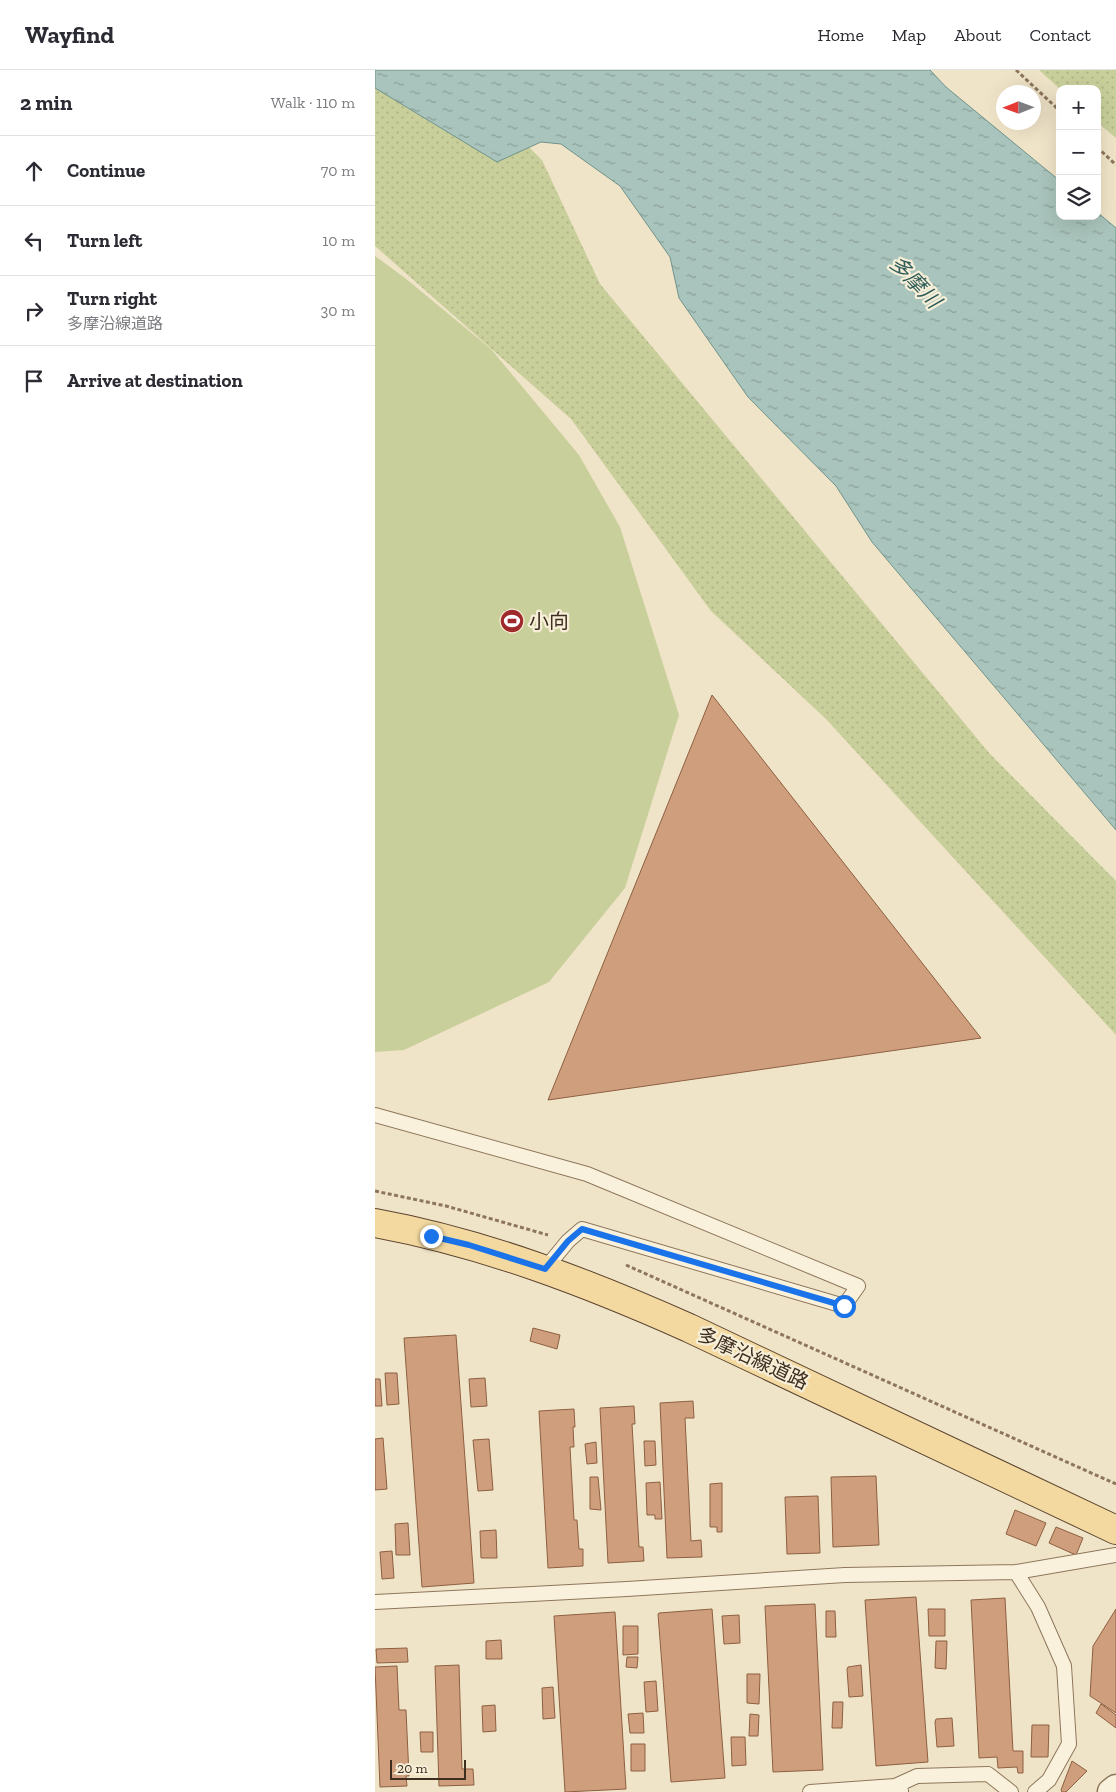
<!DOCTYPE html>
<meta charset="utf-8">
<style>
body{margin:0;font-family:"Zilla Slab","Noto Sans JP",serif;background:#f7f7f7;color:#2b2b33}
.controls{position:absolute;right:15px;top:15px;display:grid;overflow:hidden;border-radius:10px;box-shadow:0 5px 20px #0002}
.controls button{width:45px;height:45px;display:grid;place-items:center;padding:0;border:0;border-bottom:1px solid #e1e1e2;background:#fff;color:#2b2b33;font:25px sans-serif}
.compass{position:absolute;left:621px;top:15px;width:45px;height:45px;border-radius:50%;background:#fff;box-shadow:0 5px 20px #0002;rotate:269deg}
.scale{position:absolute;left:15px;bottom:12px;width:76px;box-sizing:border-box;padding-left:5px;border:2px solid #3d2e20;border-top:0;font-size:14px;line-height:18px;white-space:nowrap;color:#3d2e20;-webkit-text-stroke:4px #f7eed8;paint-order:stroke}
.stop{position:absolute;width:15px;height:15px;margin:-11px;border:4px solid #1a73e8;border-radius:50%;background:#fff}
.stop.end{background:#1a73e8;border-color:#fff;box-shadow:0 1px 5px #0008}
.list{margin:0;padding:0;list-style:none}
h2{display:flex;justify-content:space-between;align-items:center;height:65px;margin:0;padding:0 20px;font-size:21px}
h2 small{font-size:16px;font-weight:400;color:#7c7c81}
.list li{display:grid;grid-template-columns:32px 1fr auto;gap:15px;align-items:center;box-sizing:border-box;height:70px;padding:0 20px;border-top:1px solid #e1e1e2}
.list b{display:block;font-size:19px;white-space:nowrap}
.list p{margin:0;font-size:16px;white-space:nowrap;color:#7c7c81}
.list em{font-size:16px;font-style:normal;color:#7c7c81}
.icon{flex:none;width:28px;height:28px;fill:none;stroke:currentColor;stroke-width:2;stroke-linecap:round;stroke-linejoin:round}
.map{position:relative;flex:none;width:741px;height:1722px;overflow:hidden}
header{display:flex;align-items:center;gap:30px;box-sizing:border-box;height:70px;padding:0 25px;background:#fff;border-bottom:1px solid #e1e1e2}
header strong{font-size:24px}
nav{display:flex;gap:28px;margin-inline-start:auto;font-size:18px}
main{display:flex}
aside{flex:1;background:#fff}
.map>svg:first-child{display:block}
.green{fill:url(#green-dots)}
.pitch{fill:#c9cf9b}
.water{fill:url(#water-ripples);stroke:#6f938a}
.building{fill:#cf9f7d;stroke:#8d5f41}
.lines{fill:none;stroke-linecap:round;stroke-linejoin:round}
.service-casing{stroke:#8d765c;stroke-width:16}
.minor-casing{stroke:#8d765c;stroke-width:29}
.primary-casing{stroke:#5b4430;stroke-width:30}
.path{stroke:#8d765c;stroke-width:3;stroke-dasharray:4 2.5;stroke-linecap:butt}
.service{stroke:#faf1dc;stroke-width:14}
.minor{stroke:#faf1dc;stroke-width:26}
.primary{stroke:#f3d9a0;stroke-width:28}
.route{stroke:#1a73e8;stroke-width:6}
.labels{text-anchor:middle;stroke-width:4.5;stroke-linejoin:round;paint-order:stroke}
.poi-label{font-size:20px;fill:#3d2e20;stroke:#f7eed8;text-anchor:start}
.street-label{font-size:20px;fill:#3d2e20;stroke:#f7eed8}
.water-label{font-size:21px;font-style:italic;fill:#2f5d5a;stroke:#f7eed8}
</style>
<header>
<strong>Wayfind</strong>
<nav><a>Home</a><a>Map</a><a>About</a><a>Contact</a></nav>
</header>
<main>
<aside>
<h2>2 min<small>Walk · 110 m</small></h2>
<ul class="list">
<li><svg class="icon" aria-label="ahead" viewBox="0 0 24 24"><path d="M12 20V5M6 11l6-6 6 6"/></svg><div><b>Continue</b></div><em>70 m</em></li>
<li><svg class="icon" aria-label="left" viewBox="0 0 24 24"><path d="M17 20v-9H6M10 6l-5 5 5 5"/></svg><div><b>Turn left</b></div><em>10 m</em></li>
<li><svg class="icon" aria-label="right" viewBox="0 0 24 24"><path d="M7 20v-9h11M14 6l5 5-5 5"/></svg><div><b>Turn right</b><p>多摩沿線道路</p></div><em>30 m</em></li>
<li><svg class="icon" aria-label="arrive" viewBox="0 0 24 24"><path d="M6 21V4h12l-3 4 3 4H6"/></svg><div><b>Arrive at destination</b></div></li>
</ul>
</aside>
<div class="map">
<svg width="741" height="1722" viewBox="0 0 741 1722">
<defs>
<pattern id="green-dots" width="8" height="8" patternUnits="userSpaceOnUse" patternTransform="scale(1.25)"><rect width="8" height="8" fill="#c9cf9b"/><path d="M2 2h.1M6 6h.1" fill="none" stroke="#aeb285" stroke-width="1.8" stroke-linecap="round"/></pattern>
<pattern id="water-ripples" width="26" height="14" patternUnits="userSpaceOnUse" patternTransform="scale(1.25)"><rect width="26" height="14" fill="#a9c4bc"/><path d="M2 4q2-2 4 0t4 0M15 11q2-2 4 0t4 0" fill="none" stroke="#8ba098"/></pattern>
</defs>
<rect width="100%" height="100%" fill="#f0e4c8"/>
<path class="green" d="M0,0H76L167,90L225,214L615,684L741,811V965L451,649L336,541L196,349L0,176Z
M664,0H741V68L722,52V19H685Z"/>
<path class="pitch" d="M0,186L30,208L116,279L204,385L245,457L304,645L250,818L174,912L29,980L0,982Z"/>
<path class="water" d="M0,0H555L571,17L685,111V146H722V142L741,158V760L497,472L461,416L373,327L304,228L295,187L245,116L186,74L166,72L122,92L0,18Z"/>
<path class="building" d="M337,625L606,968L173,1030Z
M158,1258L185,1265L182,1279L155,1271Z
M81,1265L99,1513L47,1517L29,1268Z
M10,1303H22L24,1334L12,1335Z
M110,1308L112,1336L96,1337L94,1309Z
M0,1309H5L7,1336H0Z
M318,1331L319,1348H310L316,1471L326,1470L327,1487L292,1488L285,1333Z
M259,1336L260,1354H257L264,1477H268L269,1491L233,1493L225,1338Z
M199,1339L200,1357H198L199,1377H195L199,1450H202L204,1479H208V1496L173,1498L164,1341Z
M8,1368L12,1419L0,1420V1369Z
M114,1369L118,1420L103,1421L98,1370Z
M269,1371H280L281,1395L270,1396Z
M221,1372L222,1393L212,1394L210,1374Z
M501,1406L504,1475L458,1477L456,1407Z
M215,1407H223L226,1440L215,1439Z
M285,1412L287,1449H280V1445H272L271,1413Z
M347,1413V1462H342V1457H335V1414Z
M443,1426L445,1483L412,1484L410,1427Z
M640,1440L671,1453L661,1476L631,1464Z
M33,1453L35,1485H21L20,1454Z
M681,1457L708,1468L701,1485L674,1473Z
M121,1460L122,1488H106L105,1461Z
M17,1481L19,1508L7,1509L5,1482Z
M541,1527L553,1692L501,1696L490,1530Z
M630,1528L638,1681H648V1703H643L642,1697L623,1698L622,1687L604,1688L596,1530Z
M440,1534L448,1700L398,1702L390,1536Z
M337,1539L350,1708L296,1712L283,1544L284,1543Z
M553,1539H570V1566H554Z
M741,1539V1643L715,1626L718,1576Z
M451,1541H460L461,1567H451Z
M240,1542L251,1719L190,1722L179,1546Z
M364,1545L365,1573L349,1574L347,1546Z
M248,1556H263V1584L248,1585Z
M126,1570L127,1589H111V1571Z
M561,1571H572L571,1599L560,1598Z
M32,1578L33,1592L2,1593L1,1579Z
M252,1587H263L262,1598L251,1597Z
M84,1595L87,1699H98L99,1715L64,1716L60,1596Z
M486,1595L488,1626L474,1627L472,1599L473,1597Z
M22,1596L24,1640H31L34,1706H31L32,1716L5,1717L0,1597Z
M372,1604H385L384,1634L372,1633Z
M281,1611L283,1641L271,1642L269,1612Z
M178,1617L180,1648L168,1649L167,1618Z
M458,1632H468L467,1658H457Z
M726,1634L741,1645V1658L721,1643Z
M120,1635L121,1661L108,1662L107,1636Z
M268,1643L269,1663H255L253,1644Z
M375,1644L384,1645L383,1666H374Z
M577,1648L579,1676L562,1677L560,1652L561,1649Z
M657,1655H674L673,1687H656Z
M45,1662H58V1682H46Z
M356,1667H370L371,1695L357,1696Z
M256,1674H270V1701H256Z
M697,1691L712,1701L691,1722H687L686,1720Z"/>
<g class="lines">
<g class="service-casing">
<path id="service" d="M0,1045L212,1104L483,1216L469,1236L207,1159L193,1171L170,1199
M641,1502L663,1537L689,1596L694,1674L674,1710L660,1722
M0,1532L252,1519L470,1505L641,1502L741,1485
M520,1716L542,1706L613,1704L636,1722
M435,1722L520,1716L526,1721"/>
</g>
<g class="minor-casing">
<path id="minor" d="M736,1722L741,1718"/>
</g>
<g class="primary-casing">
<path id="primary" d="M0,1153C109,1173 213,1213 314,1258L741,1460"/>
</g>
<path class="path" d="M641,0L685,41
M722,77L741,95
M0,1121L71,1136L173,1165
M251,1195L741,1414"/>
<use href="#service" class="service"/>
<use href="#minor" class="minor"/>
<use href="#primary" class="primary"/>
</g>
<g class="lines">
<path class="route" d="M56,1166L94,1175L170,1199L193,1171L207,1159L469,1236"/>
</g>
<defs>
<g id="stadium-disc" transform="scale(1.25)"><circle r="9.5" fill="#9e2a2b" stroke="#f7eed8"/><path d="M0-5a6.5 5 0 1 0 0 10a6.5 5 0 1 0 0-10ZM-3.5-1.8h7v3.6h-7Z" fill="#fff"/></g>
</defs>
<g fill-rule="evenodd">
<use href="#stadium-disc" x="137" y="551"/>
</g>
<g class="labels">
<g class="poi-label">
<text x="154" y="558">小向</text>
</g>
<g class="street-label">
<text transform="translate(378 1288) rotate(25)" y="7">多摩沿線道路</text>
</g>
<g class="water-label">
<text transform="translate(540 212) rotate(46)" y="7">多摩川</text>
</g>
</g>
</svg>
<div class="controls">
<button>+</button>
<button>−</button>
<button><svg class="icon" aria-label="layers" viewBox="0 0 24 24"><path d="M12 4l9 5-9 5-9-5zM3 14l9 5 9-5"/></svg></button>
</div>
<svg class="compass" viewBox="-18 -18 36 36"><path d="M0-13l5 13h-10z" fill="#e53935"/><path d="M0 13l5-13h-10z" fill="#7c7c81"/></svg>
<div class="scale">20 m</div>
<div class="stop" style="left:469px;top:1236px"></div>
<div class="stop end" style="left:56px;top:1166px"></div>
</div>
</main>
